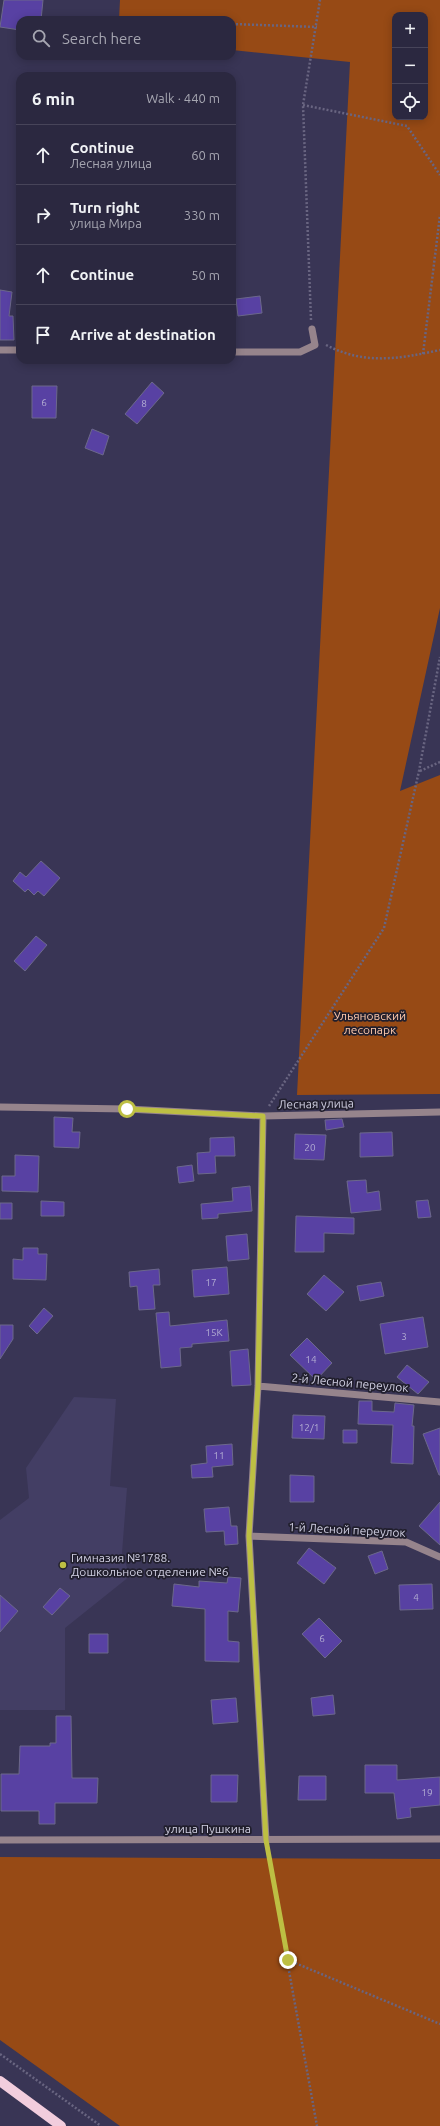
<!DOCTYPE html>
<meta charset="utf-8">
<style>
body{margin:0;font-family:Ubuntu,sans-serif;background:#333047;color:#f1f3f6}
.controls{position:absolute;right:12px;top:12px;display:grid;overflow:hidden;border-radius:8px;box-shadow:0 2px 10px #0003}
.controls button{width:36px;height:36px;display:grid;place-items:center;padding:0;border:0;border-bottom:1px solid #474459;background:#2b2840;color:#f1f3f6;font:20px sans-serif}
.stop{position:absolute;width:12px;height:12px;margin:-9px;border:3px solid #bdbf43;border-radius:50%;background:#fff}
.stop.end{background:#bdbf43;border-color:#fff;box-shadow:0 1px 4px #0008}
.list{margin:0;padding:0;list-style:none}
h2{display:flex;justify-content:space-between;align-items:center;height:52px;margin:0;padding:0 16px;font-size:17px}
h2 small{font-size:13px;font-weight:400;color:#a6a6b1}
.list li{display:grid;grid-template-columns:26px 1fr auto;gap:12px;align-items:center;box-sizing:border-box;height:60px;padding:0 16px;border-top:1px solid #474459}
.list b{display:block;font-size:15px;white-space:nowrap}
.list p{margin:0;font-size:13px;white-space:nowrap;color:#a6a6b1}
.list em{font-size:13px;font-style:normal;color:#a6a6b1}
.icon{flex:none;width:22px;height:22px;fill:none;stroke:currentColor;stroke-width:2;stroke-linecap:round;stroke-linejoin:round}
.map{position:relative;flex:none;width:440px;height:2126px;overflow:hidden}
.search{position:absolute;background:#2b2840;box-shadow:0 2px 10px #0003;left:16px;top:16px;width:220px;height:44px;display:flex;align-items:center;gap:10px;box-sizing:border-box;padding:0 14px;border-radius:12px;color:#a6a6b1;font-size:15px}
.panel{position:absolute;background:#2b2840;box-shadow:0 2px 10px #0003;left:16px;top:72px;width:220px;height:292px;border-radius:12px}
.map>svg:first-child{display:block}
.built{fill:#433e64}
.forest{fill:#974a15;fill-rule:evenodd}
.building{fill:#5841a3;stroke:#6c688b}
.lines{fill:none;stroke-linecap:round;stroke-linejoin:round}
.path{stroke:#696581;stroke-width:2.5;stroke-dasharray:2 2;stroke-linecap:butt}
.minor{stroke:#96848c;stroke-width:7}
.major{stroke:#f2cddd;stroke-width:10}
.route{stroke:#bdbf43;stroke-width:5}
.poi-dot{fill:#bdbf43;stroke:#211f2d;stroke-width:1.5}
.labels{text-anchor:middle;stroke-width:3.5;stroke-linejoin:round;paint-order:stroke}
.number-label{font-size:10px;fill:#b2acd2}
.park-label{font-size:12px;fill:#fec9ac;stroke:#211f2d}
.street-label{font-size:12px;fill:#d0cfe2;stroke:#211f2d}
.poi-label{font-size:12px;fill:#d0cfe2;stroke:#211f2d;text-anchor:start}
</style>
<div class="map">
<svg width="440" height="2126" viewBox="0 0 440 2126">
<rect width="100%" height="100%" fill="#393555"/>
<path class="built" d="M74,1397L116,1399L110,1486L127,1488L122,1553L130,1576L65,1628V1710H0V1520L29,1498L26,1468Z"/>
<path class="forest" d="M120,0H440V608L400,791L440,775V1094L297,1095L350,62L232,50V20H119ZM395,15H425V117H395Z
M0,1857L440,1859V2126H120L0,2040Z"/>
<path class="building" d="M4,0H43L41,20H20V30L0,27Z
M0,290L12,292L9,316H13L14,340H0Z
M260,296L262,313L238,316L236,299Z
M152,382L164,393L137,424L125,414Z
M32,386H57L56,418H32Z
M92,429L109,436L103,455L85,448Z
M41,861L60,878L44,896L38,891L34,895L28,889L25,892L13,881L20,872L26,877Z
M36,936L47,945L25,971L14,961Z
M54,1117L73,1118L72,1132H80L79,1148L54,1147Z
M342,1119L344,1127L326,1130L325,1120Z
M392,1132L393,1156L360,1157V1133Z
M295,1134L326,1135L324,1160L294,1159Z
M234,1137L235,1156H215L216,1173L198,1174L197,1153L210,1152V1138Z
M15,1155L39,1156L38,1192L2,1191V1176H15Z
M192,1165L194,1181L179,1183L177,1167Z
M366,1180L367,1193L379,1191L381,1210L351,1213L347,1181Z
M250,1186L252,1211L218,1214V1218L202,1219L201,1204L233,1201L232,1188Z
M428,1200L431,1217L418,1218L416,1201Z
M41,1201L64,1202V1216H41Z
M0,1203H12V1219H0Z
M296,1216L354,1218V1234L324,1233V1252H295Z
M247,1234L249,1259L228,1261L226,1236Z
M23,1248H38V1254H47L46,1280L13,1279V1259L23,1260Z
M227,1267L229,1294L194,1297L192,1270Z
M159,1269L160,1285H153L155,1309L139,1310L137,1286L130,1287L129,1272Z
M324,1275L344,1292L326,1311L307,1294Z
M381,1282L384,1296L360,1301L357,1286Z
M44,1308L53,1316L37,1334L29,1326Z
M169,1312L170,1326L227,1320L229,1341L192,1344V1347L180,1348L181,1366L161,1368L156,1313Z
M423,1317L428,1347L385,1354L380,1324Z
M0,1325H13V1339L0,1359Z
M307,1338L332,1363L316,1380L290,1355Z
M248,1349L251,1385L232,1386L230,1351Z
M407,1365L429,1382L418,1394L397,1377Z
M359,1401H372V1411L394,1412L395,1403L414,1405L412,1426H414L413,1464L391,1463L393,1425L358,1424Z
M293,1415L325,1416L324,1439L292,1438Z
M440,1428V1475H439L423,1434Z
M343,1430H357V1443H343Z
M232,1444L233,1465L212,1467L213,1477L192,1478L191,1465L207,1463L206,1446Z
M290,1475L314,1476V1502H290Z
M440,1502V1545L419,1526Z
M229,1507L231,1526H237L238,1544L225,1545L224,1531L206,1532L204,1509Z
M309,1548L336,1568L324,1584L297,1563Z
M382,1551L388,1569L375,1574L368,1556Z
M228,1577L241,1578L238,1612L228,1611V1641L239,1642V1662L205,1661V1609L172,1606L174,1584L199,1587V1581L227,1583Z
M432,1584L433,1609L400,1610L399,1585Z
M60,1588L70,1596L52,1615L43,1607Z
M0,1595L18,1611L0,1632Z
M319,1618L342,1641L325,1658L302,1634Z
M89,1634H108V1653H89Z
M333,1695L335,1714L313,1716L311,1698Z
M236,1698L238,1722L213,1724L211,1700Z
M56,1716H71L72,1778H98L97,1803H55V1824H39V1811H1V1774H19L20,1746H50V1743H56Z
M365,1765H397V1780L440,1777V1805L410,1808L411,1817L397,1819L394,1793H365Z
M211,1775H238L237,1802H211Z
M299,1776H326V1800H298Z"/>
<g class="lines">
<path class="path" d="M232,24L317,27
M303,105L407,126L440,175
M311,320L303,105L320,0
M326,345C365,365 398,359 440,350
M423,354L440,215
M420,771L440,762
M269,1106L384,928L419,771L440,657
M267,1849L317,2126
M288,1960L440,2024
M0,2054L101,2126"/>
<path class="minor" d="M0,350H20
M232,352H300L315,345L312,329
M0,1107L127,1109L263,1116L440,1112
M263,1116L258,1386L249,1536L266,1840
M258,1386L440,1402
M249,1536L406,1542L440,1557
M0,1840L440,1839"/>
<path class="major" d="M0,2081L61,2126"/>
</g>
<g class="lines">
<path class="route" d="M127,1109L263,1116L258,1386L249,1536L266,1840L288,1960"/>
</g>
<circle class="poi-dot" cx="63" cy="1565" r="4"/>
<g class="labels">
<g class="number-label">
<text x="44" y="406">6</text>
<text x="144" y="407">8</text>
<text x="310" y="1151">20</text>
<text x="211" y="1286">17</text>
<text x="214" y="1336">15К</text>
<text x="404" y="1340">3</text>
<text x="311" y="1363">14</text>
<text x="309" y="1431">12/1</text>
<text x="219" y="1459">11</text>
<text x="416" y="1601">4</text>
<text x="322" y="1642">6</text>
<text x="427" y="1796">19</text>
</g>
<g class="park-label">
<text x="370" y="1020">Ульяновский<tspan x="370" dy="14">лесопарк</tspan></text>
</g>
<g class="street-label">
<text transform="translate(316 1104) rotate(-1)" y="4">Лесная улица</text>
<text transform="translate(350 1383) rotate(5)" y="4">2-й Лесной переулок</text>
<text transform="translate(347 1530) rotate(3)" y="4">1-й Лесной переулок</text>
<text x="208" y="1833">улица Пушкина</text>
</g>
<g class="poi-label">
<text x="71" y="1562">Гимназия №1788.<tspan x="71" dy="14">Дошкольное отделение №6</tspan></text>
</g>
</g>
</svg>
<div class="controls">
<button>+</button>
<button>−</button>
<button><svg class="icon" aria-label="locate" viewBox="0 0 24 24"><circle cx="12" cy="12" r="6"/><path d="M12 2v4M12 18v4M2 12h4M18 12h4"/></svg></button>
</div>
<div class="stop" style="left:127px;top:1109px"></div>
<div class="stop end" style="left:288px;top:1960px"></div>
<div class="search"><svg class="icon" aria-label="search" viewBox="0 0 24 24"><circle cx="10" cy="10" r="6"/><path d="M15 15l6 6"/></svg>Search here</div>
<section class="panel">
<h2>6 min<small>Walk · 440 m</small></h2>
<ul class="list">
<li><svg class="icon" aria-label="ahead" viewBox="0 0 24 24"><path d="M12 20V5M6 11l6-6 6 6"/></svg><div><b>Continue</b><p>Лесная улица</p></div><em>60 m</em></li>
<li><svg class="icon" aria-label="right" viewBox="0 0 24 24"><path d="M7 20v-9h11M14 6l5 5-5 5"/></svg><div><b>Turn right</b><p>улица Мира</p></div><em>330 m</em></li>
<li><svg class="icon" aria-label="ahead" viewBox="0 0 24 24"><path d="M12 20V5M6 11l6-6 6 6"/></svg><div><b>Continue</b></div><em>50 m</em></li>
<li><svg class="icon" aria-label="arrive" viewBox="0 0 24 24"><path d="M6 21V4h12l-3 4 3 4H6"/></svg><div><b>Arrive at destination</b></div></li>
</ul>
</section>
</div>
